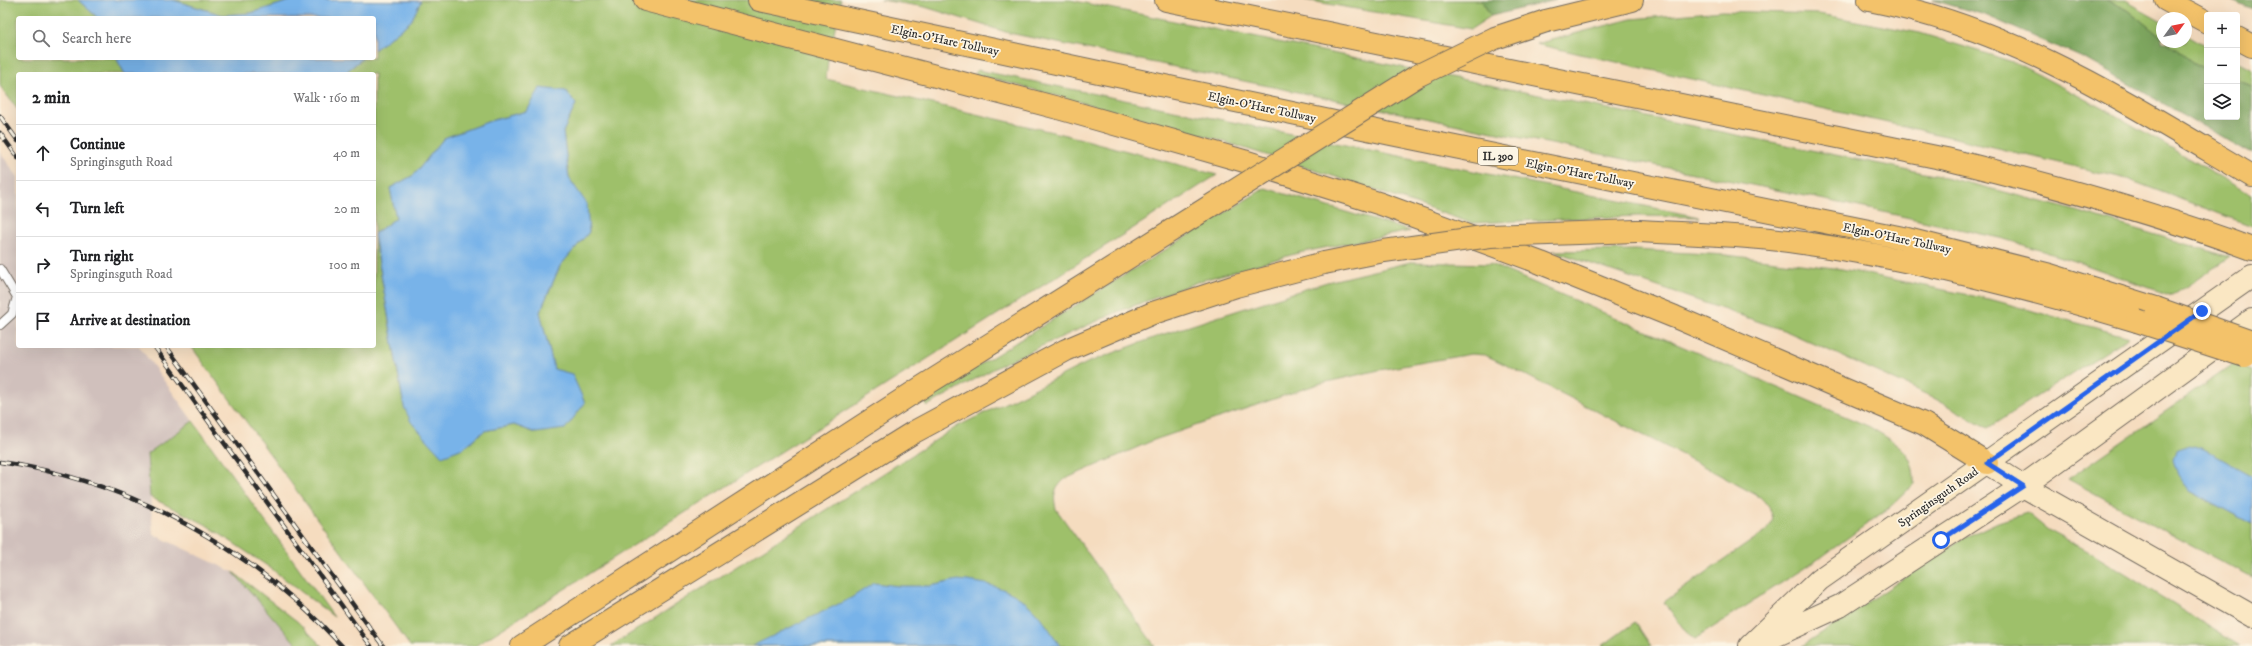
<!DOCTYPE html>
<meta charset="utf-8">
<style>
body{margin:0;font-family:"IM FELL DW Pica",serif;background:#f2f2f2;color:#202124}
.controls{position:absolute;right:12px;top:12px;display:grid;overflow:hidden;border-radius:4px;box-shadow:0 4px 16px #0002}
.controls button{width:36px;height:36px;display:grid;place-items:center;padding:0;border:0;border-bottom:1px solid #e0e0e0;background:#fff;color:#202124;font:20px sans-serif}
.compass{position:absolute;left:2156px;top:12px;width:36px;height:36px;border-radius:50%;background:#fff;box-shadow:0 4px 16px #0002;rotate:57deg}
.stop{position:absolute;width:12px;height:12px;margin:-9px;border:3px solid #2563eb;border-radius:50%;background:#fff}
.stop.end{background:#2563eb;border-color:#fff;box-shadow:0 1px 4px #0008}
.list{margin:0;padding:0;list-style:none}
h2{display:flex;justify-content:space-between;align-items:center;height:52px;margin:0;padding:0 16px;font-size:17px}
h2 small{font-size:13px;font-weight:400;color:#757577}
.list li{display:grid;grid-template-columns:26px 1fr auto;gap:12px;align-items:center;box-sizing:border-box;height:56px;padding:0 16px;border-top:1px solid #e0e0e0}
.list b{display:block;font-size:15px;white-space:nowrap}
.list p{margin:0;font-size:13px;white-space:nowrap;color:#757577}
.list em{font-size:13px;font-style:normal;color:#757577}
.icon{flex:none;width:22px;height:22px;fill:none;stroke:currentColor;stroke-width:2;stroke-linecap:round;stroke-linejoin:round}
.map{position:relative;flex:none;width:2252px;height:646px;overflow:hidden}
.search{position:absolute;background:#fff;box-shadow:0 4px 16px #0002;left:16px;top:16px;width:360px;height:44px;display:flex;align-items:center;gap:10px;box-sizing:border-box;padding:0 14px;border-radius:4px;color:#757577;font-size:15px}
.panel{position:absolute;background:#fff;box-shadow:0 4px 16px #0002;left:16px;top:72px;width:360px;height:276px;border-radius:4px}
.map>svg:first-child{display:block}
.industrial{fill:#d0c0bc}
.green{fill:#9ec06a;stroke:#64764a}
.forest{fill:#7ea65e;stroke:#546844}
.water{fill:#78b3e9;stroke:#526f8a}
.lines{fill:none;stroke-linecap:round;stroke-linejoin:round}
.lane-casing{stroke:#72695f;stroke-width:10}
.secondary-casing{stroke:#72695f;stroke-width:24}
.highway-casing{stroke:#72695f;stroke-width:24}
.lane{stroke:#fff;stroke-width:8}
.secondary{stroke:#fae7c3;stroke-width:22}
.highway{stroke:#f3c26a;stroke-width:22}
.rail-casing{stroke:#2b2b2b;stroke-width:4.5}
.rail{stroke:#fcf5e5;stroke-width:3;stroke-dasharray:9;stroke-linecap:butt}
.highway-bridge-casing{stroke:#72695f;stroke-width:24;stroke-linecap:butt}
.highway-bridge{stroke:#f3c26a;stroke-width:22}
.route{stroke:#2563eb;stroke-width:5}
.labels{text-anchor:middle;stroke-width:3.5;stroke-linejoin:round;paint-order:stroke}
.shield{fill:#fcf5e5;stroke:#6a6863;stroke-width:1}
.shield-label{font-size:11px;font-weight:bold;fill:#2b2b2b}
.street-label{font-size:12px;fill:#2b2b2b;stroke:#fcf5e5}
</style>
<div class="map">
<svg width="2252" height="646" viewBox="0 0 2252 646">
<rect width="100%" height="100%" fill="#fcf5e5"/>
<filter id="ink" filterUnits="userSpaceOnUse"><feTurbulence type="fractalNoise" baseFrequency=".025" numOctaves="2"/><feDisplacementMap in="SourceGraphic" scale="8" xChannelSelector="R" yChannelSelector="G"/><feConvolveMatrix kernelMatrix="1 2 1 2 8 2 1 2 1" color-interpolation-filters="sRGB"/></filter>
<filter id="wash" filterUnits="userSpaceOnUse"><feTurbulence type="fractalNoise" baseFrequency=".012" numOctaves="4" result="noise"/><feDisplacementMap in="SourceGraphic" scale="16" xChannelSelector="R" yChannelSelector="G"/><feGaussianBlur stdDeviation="0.9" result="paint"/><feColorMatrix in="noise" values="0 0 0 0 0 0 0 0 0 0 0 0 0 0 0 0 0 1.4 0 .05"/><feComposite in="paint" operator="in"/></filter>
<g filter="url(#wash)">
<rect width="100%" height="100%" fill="#f5dcbf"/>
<path class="industrial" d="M0,152L18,177V346H139L193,421L147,454L153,534L233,572L298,646H0Z"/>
<path class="green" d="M0,0H78L98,18H18V58H116L125,74H18V110L0,86Z
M173,0H293L251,13L223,15Z
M421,0H841L828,60L826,79L1078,138L1217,175L475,646H410L191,346H374V235L404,407L463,448L484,431L514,425L536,433L554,369L540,312L560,266L589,232L586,204L569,178L563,132L576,104L540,89L527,111L490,121L444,138L414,175L390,188L396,218L374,234V74H347V71L363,58H374V50L411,21Z
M881,0H1070L1949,178L2062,207L2230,257L2172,296L2078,262L2004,239L1874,210L1009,33L925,7Z
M1305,0H1481L1491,16L1471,29Z
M2107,0H2124L2162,21V38L2128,10Z
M1722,11L1819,14L1920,33L2016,63L2115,115L2252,195V226L2127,179L1959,139L1536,44L1631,19Z
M2186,34L2207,46V69L2196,65L2167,42H2186Z
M2237,62L2252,70V86L2237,81Z
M977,70L1699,217L1637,216L1471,223L1336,177L1193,132L975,74Z
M1265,188L1410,231L1298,253L1200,281L1117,312L1004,363L927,406L923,400Z
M1635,250L1726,255L1842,269L1993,300L2129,337L1988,428L1930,396L1786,331L1554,251Z
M1411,262L1490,264L1870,427C1896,444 1915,449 1914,484L1890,507L1823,556L1695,639L1686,632L1664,602L1767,530C1779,518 1769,506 1760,497L1694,461L1502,363L1485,355L1471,354L1379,370L1318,384L1154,440L1065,479C1054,489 1053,495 1056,509L1155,646H611L958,426L1087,363L1161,335L1327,282Z
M2234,364L2252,371V476L2234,468L2190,491L2252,524V578L2068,479Z
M193,421L334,617L269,567L205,524L150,497L147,454Z
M2027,513L2048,530L2096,556L2240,646H1802L1964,538L1998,522Z
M233,572L298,622L322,646H298Z
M1635,622L1651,646H1602Z"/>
<path class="forest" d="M1481,0H1556L1491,16Z
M1933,0H2107L2128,10L2162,38V42H2167L2196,65L2207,69V117H2237V81L2252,86V154L2085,59L1985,15Z
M2232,0H2252V9Z"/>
<path class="water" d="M78,0H173L223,15L251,13L293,0L421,1L411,21L374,50V18H98Z
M116,58H363L347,71V74H125Z
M540,88L566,91L576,104L563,132L569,178L587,204L589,232L560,266L540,312L554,369L572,374L585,403L565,429L536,433L514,425L484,431L463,448L442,456L411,422L404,407L374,234L396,218L390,188L414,175L444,138L490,121L527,111Z
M2190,445L2204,449L2252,476V524L2190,491L2178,475L2173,460L2176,450Z
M958,580C1013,585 1032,600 1060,646H752L851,598L874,583L899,586H930Z"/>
</g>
<g filter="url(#ink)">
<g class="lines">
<g class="lane-casing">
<path id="lane" d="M0,269L17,297L12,314L0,325"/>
</g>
<g class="secondary-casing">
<path id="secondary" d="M1987,463L2023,486L2252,616
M1764,641L1840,606L2023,486L2252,320
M1750,646L1819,580L2252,276"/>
</g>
<g class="highway-casing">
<path id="highway" d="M645,0L1058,108L1244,161L1381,204L1541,263L1675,317L1924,424L1987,463
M759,0L1391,134L1903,238L2050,275L2156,308
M1166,0L1946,159C2049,184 2152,212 2252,249
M1869,0C2013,28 2128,103 2252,176
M2166,0L2207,22
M1546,21L1632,0
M2237,38L2252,46
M1637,231C1692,234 1748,235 1803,243C1916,259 2028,288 2137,321
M522,646L922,387L1196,215
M570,646L914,432L1066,350L1153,313L1236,286L1324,263"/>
</g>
<use href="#lane" class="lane"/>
<use href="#secondary" class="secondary"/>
<use href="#highway" class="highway"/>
<g class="rail-casing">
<path id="rail" d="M0,116L18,141
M0,133L18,158
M154,346L371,646
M166,346L383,646
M0,462C132,481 253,549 342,646"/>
</g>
<use href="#rail" class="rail"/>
<g class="highway-bridge-casing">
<path id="highway-bridge" d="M1196,215L1417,76L1495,38L1546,21
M1324,263L1384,251L1490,236L1637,231
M2156,308L2252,342
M2137,321L2245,356"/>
</g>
<use href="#highway-bridge" class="highway-bridge"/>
</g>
</g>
<g class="lines" filter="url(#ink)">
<path class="route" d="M1941,540L2023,486L1987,463L2202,311"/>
</g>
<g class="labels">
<rect class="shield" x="1478" y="147" width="40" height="18" rx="3"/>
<g class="shield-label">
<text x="1498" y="160">IL 390</text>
</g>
<g class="street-label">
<text transform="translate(945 40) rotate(12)" y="4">Elgin-O'Hare Tollway</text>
<text transform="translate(1262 107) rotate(12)" y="4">Elgin-O'Hare Tollway</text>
<text transform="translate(1580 173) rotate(11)" y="4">Elgin-O'Hare Tollway</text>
<text transform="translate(1897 238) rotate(12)" y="4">Elgin-O'Hare Tollway</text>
<text transform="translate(1938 497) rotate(-35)" y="4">Springinsguth Road</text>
</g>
</g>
</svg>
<div class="controls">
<button>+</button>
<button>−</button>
<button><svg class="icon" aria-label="layers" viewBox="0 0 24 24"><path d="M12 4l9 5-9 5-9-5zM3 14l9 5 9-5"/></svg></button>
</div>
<svg class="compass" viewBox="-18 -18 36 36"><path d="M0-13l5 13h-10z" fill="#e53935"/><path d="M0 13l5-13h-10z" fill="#757577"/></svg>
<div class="stop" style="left:1941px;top:540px"></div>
<div class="stop end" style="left:2202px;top:311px"></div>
<div class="search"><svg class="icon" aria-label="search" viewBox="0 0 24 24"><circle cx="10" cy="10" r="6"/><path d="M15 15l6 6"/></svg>Search here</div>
<section class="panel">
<h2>2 min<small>Walk · 160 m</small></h2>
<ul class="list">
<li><svg class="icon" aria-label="ahead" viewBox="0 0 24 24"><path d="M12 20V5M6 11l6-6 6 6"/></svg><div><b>Continue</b><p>Springinsguth Road</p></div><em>40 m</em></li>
<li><svg class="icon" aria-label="left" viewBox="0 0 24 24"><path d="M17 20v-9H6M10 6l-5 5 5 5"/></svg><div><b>Turn left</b></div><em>20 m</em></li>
<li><svg class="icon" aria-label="right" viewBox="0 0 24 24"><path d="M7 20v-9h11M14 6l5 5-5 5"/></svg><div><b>Turn right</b><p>Springinsguth Road</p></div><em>100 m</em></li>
<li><svg class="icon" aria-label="arrive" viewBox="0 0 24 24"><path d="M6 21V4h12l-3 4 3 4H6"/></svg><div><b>Arrive at destination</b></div></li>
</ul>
</section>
</div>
